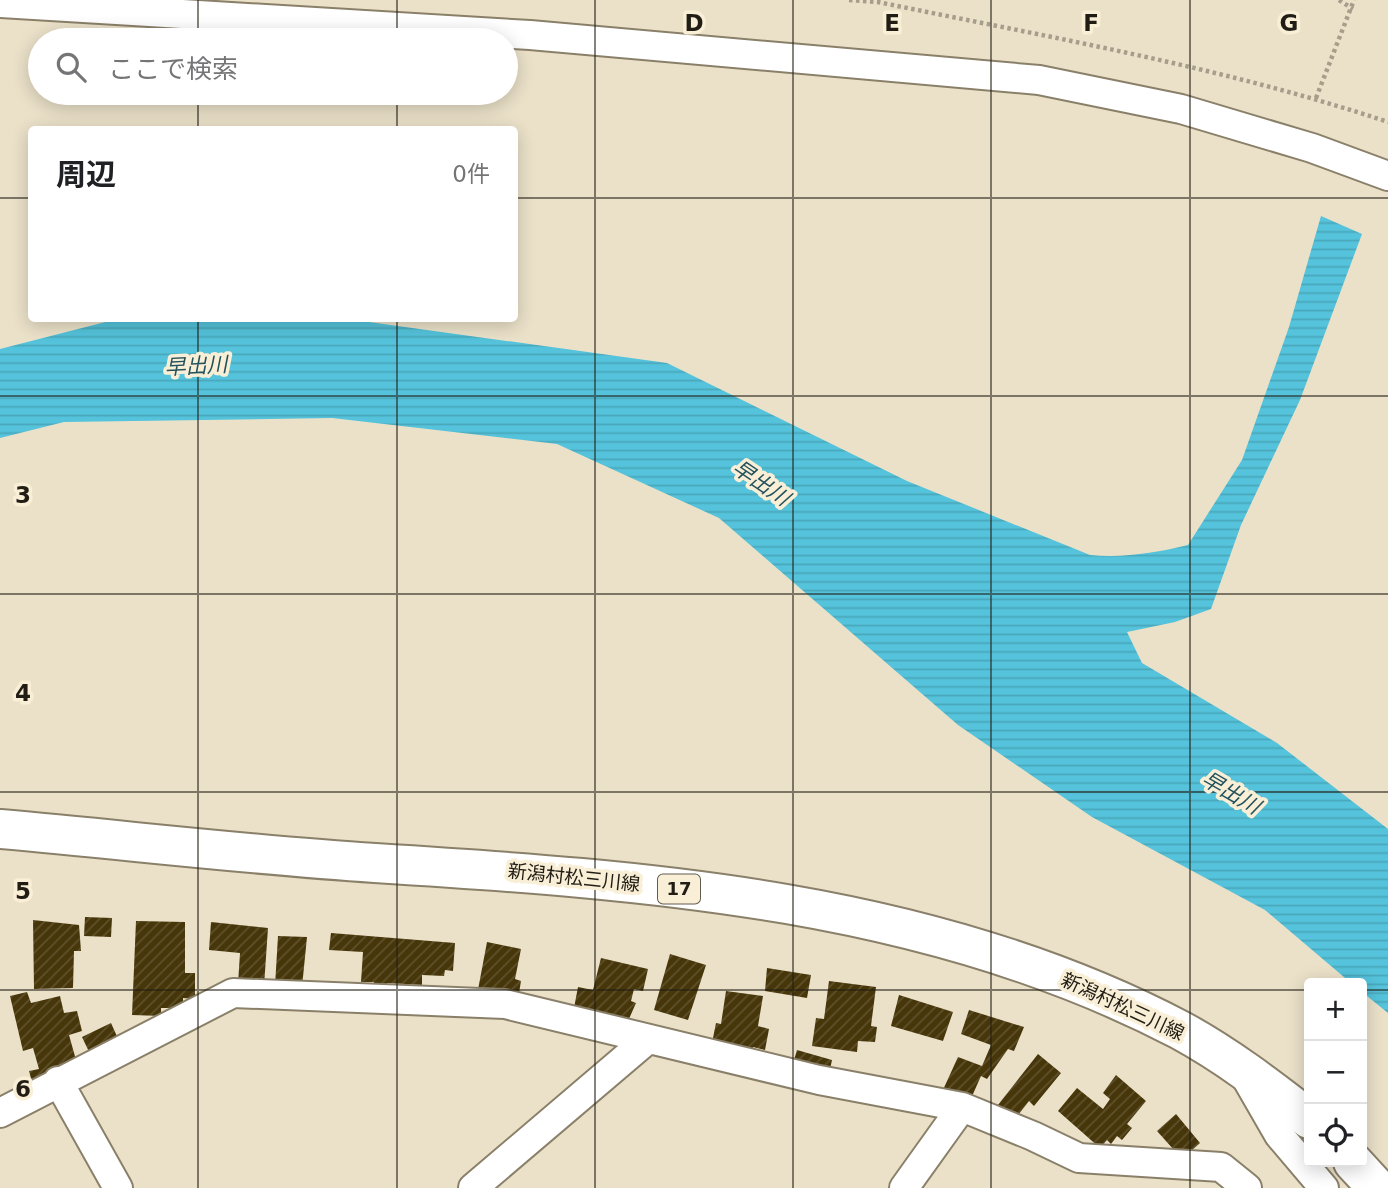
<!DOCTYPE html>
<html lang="ja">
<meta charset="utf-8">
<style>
body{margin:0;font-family:"DejaVu Sans","Noto Sans JP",sans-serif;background:#f6f6f6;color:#202124}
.controls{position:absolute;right:21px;bottom:21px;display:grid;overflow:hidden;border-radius:7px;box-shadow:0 4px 18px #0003}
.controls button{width:63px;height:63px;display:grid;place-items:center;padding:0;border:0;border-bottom:2px solid #e0e0e0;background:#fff;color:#202124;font:35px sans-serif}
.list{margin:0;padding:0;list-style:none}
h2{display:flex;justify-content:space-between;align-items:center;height:91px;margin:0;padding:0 28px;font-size:30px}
h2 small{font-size:23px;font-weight:400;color:#757577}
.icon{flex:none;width:38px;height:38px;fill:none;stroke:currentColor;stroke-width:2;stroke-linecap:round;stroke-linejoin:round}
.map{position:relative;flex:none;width:1388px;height:1188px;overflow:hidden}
.search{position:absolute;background:#fff;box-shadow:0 4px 18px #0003;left:28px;top:28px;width:490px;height:77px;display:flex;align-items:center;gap:18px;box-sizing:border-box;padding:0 24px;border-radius:38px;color:#757577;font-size:26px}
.panel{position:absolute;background:#fff;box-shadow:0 4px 18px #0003;left:28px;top:126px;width:490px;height:196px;border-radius:7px}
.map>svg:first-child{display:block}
.water{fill:url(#water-rules)}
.building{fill:url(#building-hatch)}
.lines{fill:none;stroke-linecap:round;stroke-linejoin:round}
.minor-casing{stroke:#8a806a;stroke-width:32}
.primary-casing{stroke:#8a806a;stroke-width:42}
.path{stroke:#a69e8b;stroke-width:4.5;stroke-dasharray:3.5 3.5;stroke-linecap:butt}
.minor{stroke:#fff;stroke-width:28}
.primary{stroke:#fff;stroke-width:38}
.grid{fill:none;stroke:#211d14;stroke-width:2;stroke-opacity:0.55}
.labels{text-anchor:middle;stroke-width:7;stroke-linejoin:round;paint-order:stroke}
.shield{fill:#f9eed6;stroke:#625c4e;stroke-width:2}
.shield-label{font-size:18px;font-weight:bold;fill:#211d14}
.street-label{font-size:19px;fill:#211d14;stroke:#f9eed6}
.water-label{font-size:21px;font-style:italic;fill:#23525d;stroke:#f9eed6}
.grid-label{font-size:23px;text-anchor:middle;font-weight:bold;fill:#211d14;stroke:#f9eed6;stroke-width:7;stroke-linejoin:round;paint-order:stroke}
</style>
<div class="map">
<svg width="1388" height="1188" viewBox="0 0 1388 1188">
<defs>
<pattern id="water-rules" width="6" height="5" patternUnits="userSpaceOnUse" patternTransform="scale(1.75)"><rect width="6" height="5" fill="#54c3db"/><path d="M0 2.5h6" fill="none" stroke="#49a7bb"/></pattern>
<pattern id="building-hatch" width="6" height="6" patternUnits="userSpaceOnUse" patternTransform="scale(1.75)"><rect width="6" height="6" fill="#463609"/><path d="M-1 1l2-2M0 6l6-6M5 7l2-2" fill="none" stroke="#5e512c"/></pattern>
</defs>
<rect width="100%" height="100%" fill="#ebe1c9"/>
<path class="water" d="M1321,216L1362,234L1300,400L1241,525L1211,609L1175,622L1127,632L1142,663L1277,743L1388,829V1013L1362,992V983H1351L1265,910L1092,817L958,725L719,518L557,444L332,418L64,422L0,438V349L117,319H262L369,322L667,363L907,481L1090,555C1124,558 1155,553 1188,545L1242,460L1289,327Z"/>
<path class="building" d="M85,917L112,918L111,937L84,936Z
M33,920L79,925L81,951H74L73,988L34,989Z
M136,921L185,922V973H195V999L183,998V1008H161V1016L132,1015Z
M211,922L268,928L264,986L238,984L240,953L209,950Z
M331,933L455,943L453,971L445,970L444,976L422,975V985L387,983L388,988L373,987L374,982H361L363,952L329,950Z
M278,936L307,937L302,987L275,986Z
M487,942L521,949L515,979L521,981L518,999L477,995Z
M670,954L706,965L688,1020L654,1010Z
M601,958L648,969L643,991L634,989L631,1001L636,1003L625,1028L573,1013L578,987L593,990Z
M767,968L811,975L807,998L765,991Z
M829,981L876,987L871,1026L877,1027L875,1042L858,1041L857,1052L812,1046L816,1018L824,1019Z
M726,991L763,996L758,1026L769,1029L765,1050L753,1047L751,1056L711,1048L716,1023L721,1024Z
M27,992L31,1003L60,996L64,1013L77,1011L82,1031L69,1035L78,1067L32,1082L29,1071L39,1069L33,1048L23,1051L10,996Z
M899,995L953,1012L943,1041L891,1026Z
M969,1010L1024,1027L1014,1051L1008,1049L987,1079L981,1076L969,1103L942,1092L958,1057L982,1066L991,1045L961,1034Z
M111,1023L120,1043L91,1056L82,1037Z
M797,1050L832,1060L828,1079L791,1070Z
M1038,1054L1061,1073L1034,1106L1029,1101L1015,1119L998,1105Z
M1116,1075L1146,1101L1127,1124L1132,1128L1122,1140L1117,1136L1111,1144L1107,1140L1100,1148L1058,1111L1077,1088L1103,1109L1110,1099L1103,1093Z
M1176,1114L1200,1143L1182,1159L1157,1131Z"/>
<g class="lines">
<g class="minor-casing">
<path id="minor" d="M0,3L530,35L1039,80L1181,109L1312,148L1388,176
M1245,1076L1279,1135L1324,1188
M58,1081L118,1188
M0,1113L233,993L505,1004L819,1080L962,1107L1033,1136L1079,1158L1221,1167L1247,1188
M473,1188L648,1039
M904,1188L962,1107"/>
</g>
<g class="primary-casing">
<path id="primary" d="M0,829C125,840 250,855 375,863C649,880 932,900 1180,1030C1226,1055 1268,1087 1309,1119
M1353,1162L1377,1188"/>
</g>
<path class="path" d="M849,0L878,2C1048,37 1223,67 1388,122
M1339,0L1353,9
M1316,98L1354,0"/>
<use href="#minor" class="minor"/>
<use href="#primary" class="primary"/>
</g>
<path class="grid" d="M198,0V40M397,0V40M595,0V1188M793,0V1188M991,0V1188M1190,0V1188M198,93V130M397,93V130M0,198H32M514,198H1388M198,318V1188M397,318V1188M0,396H1388M0,594H1388M0,792H1388M0,990H1309M1362,990H1388"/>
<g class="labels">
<rect class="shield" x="658" y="874.5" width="42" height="29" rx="5"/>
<g class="shield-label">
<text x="679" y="895">17</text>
</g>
<g class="street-label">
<text transform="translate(574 877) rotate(6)" y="7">新潟村松三川線</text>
<text transform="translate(1123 1006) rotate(25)" y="7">新潟村松三川線</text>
</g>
<g class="water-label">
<text transform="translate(196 366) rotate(-3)" y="7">早出川</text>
<text transform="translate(761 483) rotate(34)" y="7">早出川</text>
<text transform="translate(1231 793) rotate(30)" y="7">早出川</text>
</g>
</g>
<g class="grid-label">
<text x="694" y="31">D</text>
<text x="892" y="31">E</text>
<text x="1091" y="31">F</text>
<text x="1289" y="31">G</text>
<text x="23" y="503">3</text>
<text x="23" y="701">4</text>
<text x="23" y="899">5</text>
<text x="23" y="1097">6</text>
</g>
</svg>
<div class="controls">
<button>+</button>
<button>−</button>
<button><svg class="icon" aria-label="locate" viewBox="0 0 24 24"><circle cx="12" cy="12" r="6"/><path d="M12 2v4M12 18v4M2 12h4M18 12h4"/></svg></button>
</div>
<div class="search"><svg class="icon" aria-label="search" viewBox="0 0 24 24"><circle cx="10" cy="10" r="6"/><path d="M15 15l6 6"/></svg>ここで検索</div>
<section class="panel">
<h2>周辺<small>0件</small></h2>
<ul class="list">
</ul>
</section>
</div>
